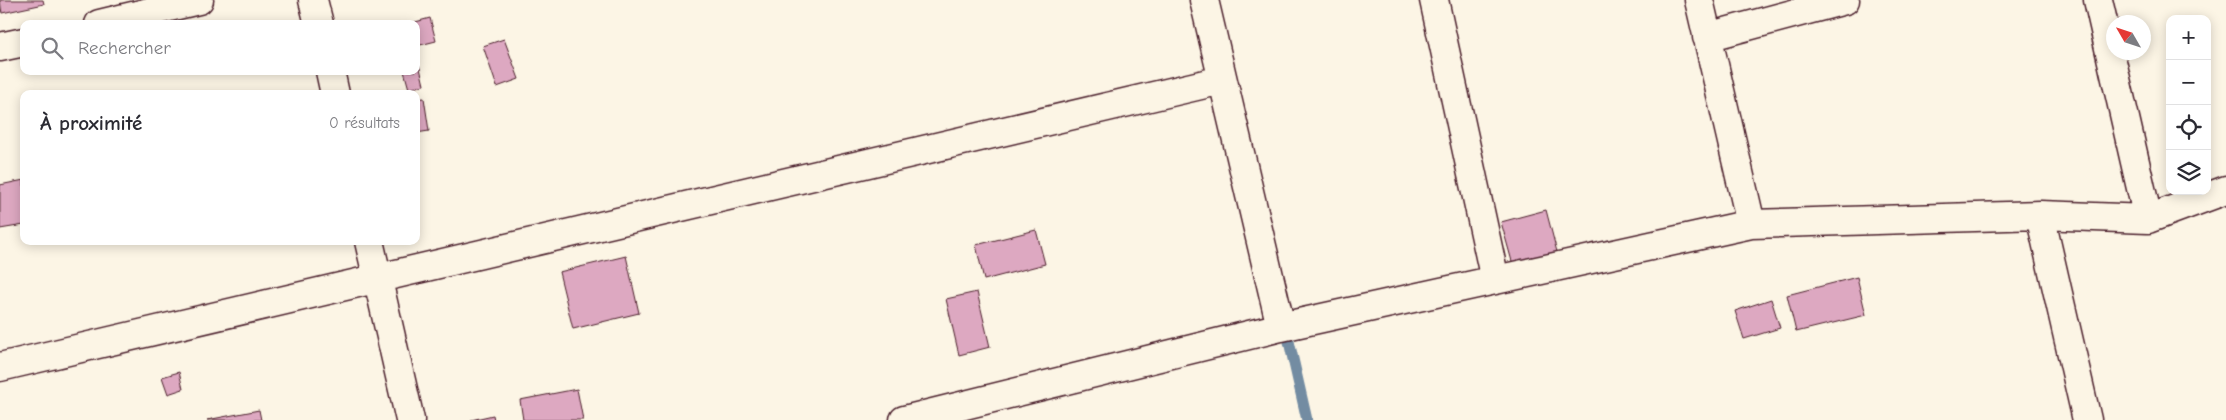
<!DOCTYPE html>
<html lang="fr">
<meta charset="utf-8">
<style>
body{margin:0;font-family:"Comic Neue",sans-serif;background:#f7f7f7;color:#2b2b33}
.controls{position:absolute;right:15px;top:15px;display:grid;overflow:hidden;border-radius:10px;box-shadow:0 2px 12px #0003}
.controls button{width:45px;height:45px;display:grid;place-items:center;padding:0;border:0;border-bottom:1px solid #e1e1e2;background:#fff;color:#2b2b33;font:25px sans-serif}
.compass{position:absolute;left:2106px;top:15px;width:45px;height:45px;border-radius:50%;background:#fff;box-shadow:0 2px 12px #0003;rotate:309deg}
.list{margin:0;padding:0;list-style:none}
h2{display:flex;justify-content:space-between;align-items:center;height:65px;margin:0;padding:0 20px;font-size:21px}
h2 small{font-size:16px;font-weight:400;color:#7c7c81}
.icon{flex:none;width:28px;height:28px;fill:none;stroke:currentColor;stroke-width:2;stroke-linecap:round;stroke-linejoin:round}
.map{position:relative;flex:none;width:2226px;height:420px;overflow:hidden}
.search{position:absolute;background:#fff;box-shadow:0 2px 12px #0003;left:20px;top:20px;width:400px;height:55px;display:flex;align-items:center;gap:12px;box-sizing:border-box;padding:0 18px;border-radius:10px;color:#7c7c81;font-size:19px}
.panel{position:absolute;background:#fff;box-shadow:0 2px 12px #0003;left:20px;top:90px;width:400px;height:155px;border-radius:10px}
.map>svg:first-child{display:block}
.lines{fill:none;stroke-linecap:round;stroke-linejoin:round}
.stream{stroke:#738ca2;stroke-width:11}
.building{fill:#dda8c1;stroke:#4a1f2b}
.street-casing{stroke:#4a1f2b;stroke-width:31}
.street{stroke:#fcf5e5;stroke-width:28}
</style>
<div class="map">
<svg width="2226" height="420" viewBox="0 0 2226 420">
<rect width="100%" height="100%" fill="#fcf5e5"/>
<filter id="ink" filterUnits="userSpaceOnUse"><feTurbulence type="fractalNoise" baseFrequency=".02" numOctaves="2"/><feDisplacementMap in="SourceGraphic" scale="10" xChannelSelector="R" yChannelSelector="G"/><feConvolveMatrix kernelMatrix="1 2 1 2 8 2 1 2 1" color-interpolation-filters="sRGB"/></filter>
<g filter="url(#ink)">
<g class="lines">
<path class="stream" d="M1285,324L1307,420"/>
</g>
<path class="building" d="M0,0H43L44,4L2,13Z
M430,18L436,41L416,46V24H408Z
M504,39L519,79L497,87L483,46Z
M416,51L424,85L409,89L404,71H416Z
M424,98L429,131L416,133V99Z
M24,180V225L0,229V185Z
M1546,210L1557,252L1513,265L1501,222Z
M1036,230L1045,264L984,280L976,245Z
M626,256L639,313L573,329L559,272Z
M1857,277L1866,315L1796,332L1787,295Z
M977,292L990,347L959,355L946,299Z
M1771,299L1780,328L1744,339L1735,311Z
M179,372L183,389L168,394L162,377Z
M577,389L583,420H523L520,400Z
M259,410L261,420H207Z
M493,415L494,420H471Z"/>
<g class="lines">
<g class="street-casing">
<path id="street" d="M313,0L319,24
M1204,0L1281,327
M1434,0L1495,280
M1699,0L1751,224
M2098,0L2148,219
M99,24L199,0
M1707,37L1845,0
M0,47L24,42
M330,71L335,94
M2040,215L2087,420
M369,241L410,420
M0,367L1222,80
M904,420L1281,327L1751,224L2040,215L2148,219L2226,190"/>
</g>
<use href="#street" class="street"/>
</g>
</g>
</svg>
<div class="controls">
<button>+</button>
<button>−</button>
<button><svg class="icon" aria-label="locate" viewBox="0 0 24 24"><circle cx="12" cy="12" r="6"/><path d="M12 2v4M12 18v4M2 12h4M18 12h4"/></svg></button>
<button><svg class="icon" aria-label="layers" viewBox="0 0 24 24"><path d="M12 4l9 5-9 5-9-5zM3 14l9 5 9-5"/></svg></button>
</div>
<svg class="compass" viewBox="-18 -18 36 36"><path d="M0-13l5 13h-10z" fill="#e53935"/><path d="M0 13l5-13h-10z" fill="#7c7c81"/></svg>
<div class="search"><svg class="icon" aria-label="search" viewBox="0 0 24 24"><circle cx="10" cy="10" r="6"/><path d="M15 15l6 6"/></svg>Rechercher</div>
<section class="panel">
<h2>À proximité<small>0 résultats</small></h2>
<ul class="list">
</ul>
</section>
</div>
